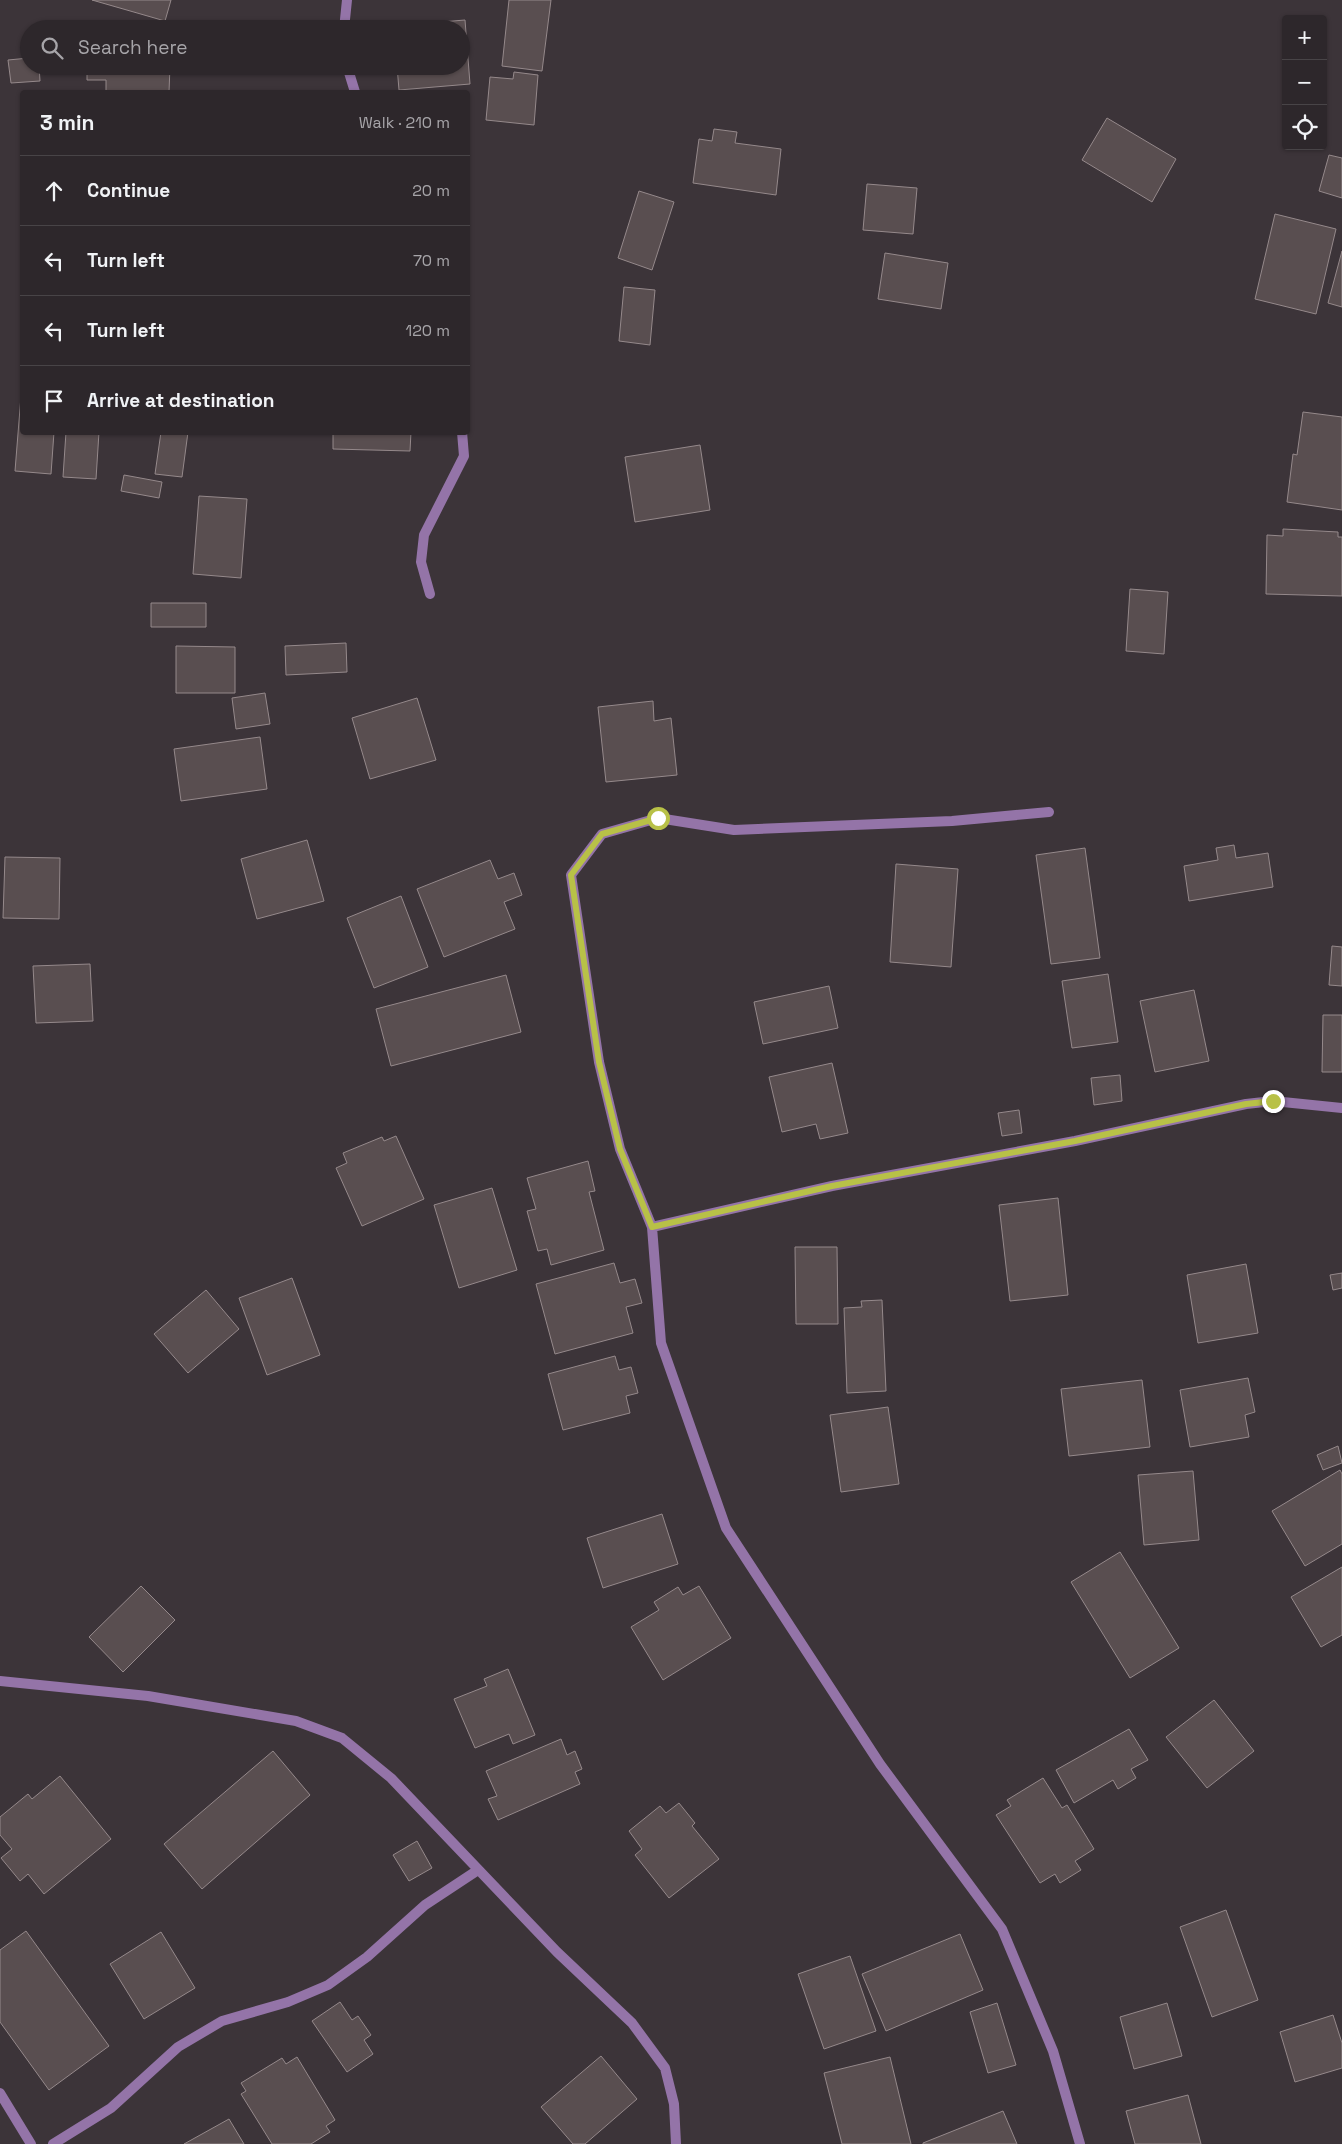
<!DOCTYPE html>
<meta charset="utf-8">
<style>
body{margin:0;font-family:"Space Grotesk",sans-serif;background:#352f33;color:#f1f3f6}
.controls{position:absolute;right:15px;top:15px;display:grid;overflow:hidden;border-radius:5px;box-shadow:0 1px 4px #0004}
.controls button{width:45px;height:45px;display:grid;place-items:center;padding:0;border:0;border-bottom:1px solid #484447;background:#2d272b;color:#f1f3f6;font:25px sans-serif}
.stop{position:absolute;width:15px;height:15px;margin:-11px;border:4px solid #b8c147;border-radius:50%;background:#fff}
.stop.end{background:#b8c147;border-color:#fff;box-shadow:0 1px 5px #0008}
.list{margin:0;padding:0;list-style:none}
h2{display:flex;justify-content:space-between;align-items:center;height:65px;margin:0;padding:0 20px;font-size:21px}
h2 small{font-size:16px;font-weight:400;color:#a7a5a9}
.list li{display:grid;grid-template-columns:32px 1fr auto;gap:15px;align-items:center;box-sizing:border-box;height:70px;padding:0 20px;border-top:1px solid #484447}
.list b{display:block;font-size:19px;white-space:nowrap}
.list em{font-size:16px;font-style:normal;color:#a7a5a9}
.icon{flex:none;width:28px;height:28px;fill:none;stroke:currentColor;stroke-width:2;stroke-linecap:round;stroke-linejoin:round}
.map{position:relative;flex:none;width:1342px;height:2144px;overflow:hidden}
.search{position:absolute;background:#2d272b;box-shadow:0 1px 4px #0004;left:20px;top:20px;width:450px;height:55px;display:flex;align-items:center;gap:12px;box-sizing:border-box;padding:0 18px;border-radius:28px;color:#a7a5a9;font-size:19px}
.panel{position:absolute;background:#2d272b;box-shadow:0 1px 4px #0004;left:20px;top:90px;width:450px;height:345px;border-radius:5px}
.map>svg:first-child{display:block}
.building{fill:#594e50;stroke:#95898b}
.lines{fill:none;stroke-linecap:round;stroke-linejoin:round}
.street{stroke:#9474a8;stroke-width:10}
.route{stroke:#b8c147;stroke-width:6}
</style>
<div class="map">
<svg width="1342" height="2144" viewBox="0 0 1342 2144">
<rect width="100%" height="100%" fill="#3c3439"/>
<path class="building" d="M92,0H171L165,21Z
M509,0H551L542,71L502,66Z
M465,20L470,84L399,90L397,66H461V29H394L393,26Z
M108,28L170,29H108Z
M29,58V66H39L40,81L11,83L8,60Z
M87,66H170L169,92H106V80H87Z
M514,72L538,75L534,125L486,120L490,77L513,79Z
M1107,118L1176,159L1152,202L1082,160Z
M714,129L737,132L735,143L781,149L776,195L693,183L699,139L712,141Z
M1329,155L1342,158V198L1319,191Z
M867,184L917,188L913,234L863,230Z
M639,191L674,202L652,270L618,258Z
M1275,214L1336,229L1316,314L1255,299Z
M1342,251V307L1328,303Z
M885,253L948,263L941,309L878,299Z
M624,287L655,290L650,345L619,341Z
M21,396L22,432H54L51,474L15,471Z
M1303,412L1342,417V510L1287,502L1293,454L1297,455Z
M66,432H99L96,479L63,477Z
M161,432H188L182,477L155,474Z
M216,432H262V434Z
M333,432H411L410,451L333,449Z
M700,445L710,510L635,522L625,457Z
M124,475L162,482L159,498L121,491Z
M199,496L247,499L241,578L193,574Z
M1283,529L1338,532V537H1342V596L1266,594L1267,535L1283,536Z
M1130,589L1168,592L1164,654L1126,651Z
M151,603H206V627H151Z
M346,643L347,672L286,675L285,646Z
M176,646L235,647V693H176Z
M265,693L270,724L236,729L232,698Z
M417,698L436,760L370,779L352,718Z
M653,701L654,721L671,718L677,775L606,782L598,707Z
M260,737L267,789L181,801L174,749Z
M307,840L324,901L257,919L241,859Z
M1234,845L1236,858L1268,853L1273,887L1189,901L1184,866L1218,860L1216,848Z
M1085,848L1100,958L1051,964L1036,855Z
M5,857L60,858L59,919L3,918Z
M490,860L498,879L514,873L522,895L504,902L515,929L444,957L417,889Z
M896,864L958,869L951,967L890,962Z
M401,896L428,967L374,988L347,918Z
M1332,946L1342,947V986L1329,985Z
M90,964L93,1021L36,1023L33,966Z
M1108,974L1118,1042L1072,1048L1062,981Z
M506,975L521,1032L391,1066L376,1009Z
M829,986L838,1028L763,1044L754,1002Z
M1194,990L1209,1061L1155,1072L1140,1001Z
M1323,1015H1342V1072H1322Z
M832,1063L848,1133L820,1139L816,1124L782,1132L769,1077Z
M1120,1075L1122,1101L1094,1105L1091,1078Z
M1019,1110L1022,1133L1002,1136L998,1113Z
M396,1136L424,1199L362,1226L336,1168L347,1163L343,1153L382,1137L384,1141Z
M588,1161L595,1191L589,1192L604,1250L551,1265L547,1249L538,1251L527,1211L536,1209L527,1178Z
M492,1188L517,1270L459,1288L434,1205Z
M1058,1198L1068,1295L1010,1301L999,1205Z
M795,1247H837L838,1324H796Z
M614,1263L620,1283L635,1279L642,1303L626,1307L633,1333L555,1354L536,1284Z
M1246,1264L1258,1333L1198,1343L1187,1275Z
M1342,1273V1288L1333,1290L1330,1275Z
M292,1278L320,1355L267,1375L239,1298Z
M206,1290L239,1329L188,1373L154,1334Z
M882,1300L886,1391L847,1393L844,1308L862,1307L861,1301Z
M615,1356L619,1370L631,1367L638,1393L626,1396L630,1413L563,1430L548,1374Z
M1248,1378L1255,1412L1245,1415L1249,1437L1190,1447L1180,1390Z
M1142,1380L1150,1447L1069,1456L1061,1389Z
M888,1407L899,1484L841,1492L830,1415Z
M1338,1446L1342,1463L1323,1470L1317,1455Z
M1340,1470L1342,1474V1544L1305,1566L1272,1511Z
M1193,1471L1199,1540L1144,1545L1138,1475Z
M662,1514L678,1564L603,1588L587,1538Z
M1120,1552L1179,1648L1130,1678L1071,1582Z
M1342,1567V1635L1321,1647L1291,1597Z
M141,1586L175,1620L123,1672L89,1637Z
M699,1586L731,1638L663,1680L631,1627L659,1610L654,1602L678,1587L683,1595Z
M508,1669L535,1735L513,1744L509,1734L475,1748L454,1699L487,1686L484,1679Z
M1214,1700L1254,1751L1207,1788L1166,1737Z
M1129,1729L1148,1760L1131,1769L1136,1778L1118,1789L1113,1780L1074,1803L1056,1770Z
M561,1739L567,1755L575,1751L582,1769L575,1772L580,1784L498,1820L488,1799L497,1796L486,1771Z
M273,1751L310,1795L202,1889L164,1844Z
M60,1776L111,1839L44,1894L28,1874L20,1881L1,1858L12,1849L0,1835V1817L28,1794L32,1799Z
M1043,1778L1062,1808L1067,1805L1094,1849L1075,1861L1081,1870L1060,1883L1055,1874L1040,1883L996,1815L1011,1806L1007,1800Z
M679,1803L695,1823L692,1826L719,1859L669,1898L635,1855L642,1849L629,1831L660,1806L666,1813Z
M417,1841L432,1868L409,1881L393,1855Z
M1226,1910L1258,2000L1212,2017L1180,1927Z
M26,1931L109,2046L49,2090L0,2022V1950Z
M161,1932L195,1988L144,2019L110,1964Z
M960,1934L983,1990L886,2031L862,1974Z
M850,1956L876,2031L824,2049L798,1974Z
M340,2002L352,2020L358,2016L371,2035L364,2040L373,2054L347,2072L312,2021Z
M997,2003L1016,2065L988,2073L970,2012Z
M1167,2003L1182,2056L1134,2069L1120,2017Z
M1333,2015L1342,2043V2068L1295,2082L1280,2032Z
M601,2056L637,2099L585,2144H573L541,2107Z
M297,2057L335,2120L326,2126L330,2132L311,2144H272L241,2094L246,2091L241,2083L282,2058L286,2064Z
M890,2057L911,2144H842L824,2073Z
M1188,2095L1201,2144H1135L1126,2111Z
M1003,2111L1017,2144H923V2143Z
M229,2119L244,2144H184Z"/>
<g class="lines">
<path class="street" d="M344,29L347,0
M347,66L355,92
M430,594L421,562L424,535L464,456L462,432
M1049,812L952,821L734,830L658,818L602,834L571,875L599,1062L620,1149L652,1227L661,1343L726,1528L880,1764L1002,1929L1053,2051L1080,2144
M652,1227L832,1186L1075,1141L1246,1104L1273,1101L1342,1108
M0,1681L148,1696L296,1721L342,1738L391,1778L557,1952L632,2023L665,2068L674,2104L676,2144
M0,2093L31,2144
M53,2144L111,2108L178,2047L222,2021L288,2002L328,1985L367,1957L425,1905L478,1870"/>
</g>
<g class="lines">
<path class="route" d="M658,818L602,834L571,875L599,1062L620,1149L652,1227L832,1186L1075,1141L1246,1104L1273,1101"/>
</g>
</svg>
<div class="controls">
<button>+</button>
<button>−</button>
<button><svg class="icon" aria-label="locate" viewBox="0 0 24 24"><circle cx="12" cy="12" r="6"/><path d="M12 2v4M12 18v4M2 12h4M18 12h4"/></svg></button>
</div>
<div class="stop" style="left:658px;top:818px"></div>
<div class="stop end" style="left:1273px;top:1101px"></div>
<div class="search"><svg class="icon" aria-label="search" viewBox="0 0 24 24"><circle cx="10" cy="10" r="6"/><path d="M15 15l6 6"/></svg>Search here</div>
<section class="panel">
<h2>3 min<small>Walk · 210 m</small></h2>
<ul class="list">
<li><svg class="icon" aria-label="ahead" viewBox="0 0 24 24"><path d="M12 20V5M6 11l6-6 6 6"/></svg><div><b>Continue</b></div><em>20 m</em></li>
<li><svg class="icon" aria-label="left" viewBox="0 0 24 24"><path d="M17 20v-9H6M10 6l-5 5 5 5"/></svg><div><b>Turn left</b></div><em>70 m</em></li>
<li><svg class="icon" aria-label="left" viewBox="0 0 24 24"><path d="M17 20v-9H6M10 6l-5 5 5 5"/></svg><div><b>Turn left</b></div><em>120 m</em></li>
<li><svg class="icon" aria-label="arrive" viewBox="0 0 24 24"><path d="M6 21V4h12l-3 4 3 4H6"/></svg><div><b>Arrive at destination</b></div></li>
</ul>
</section>
</div>
